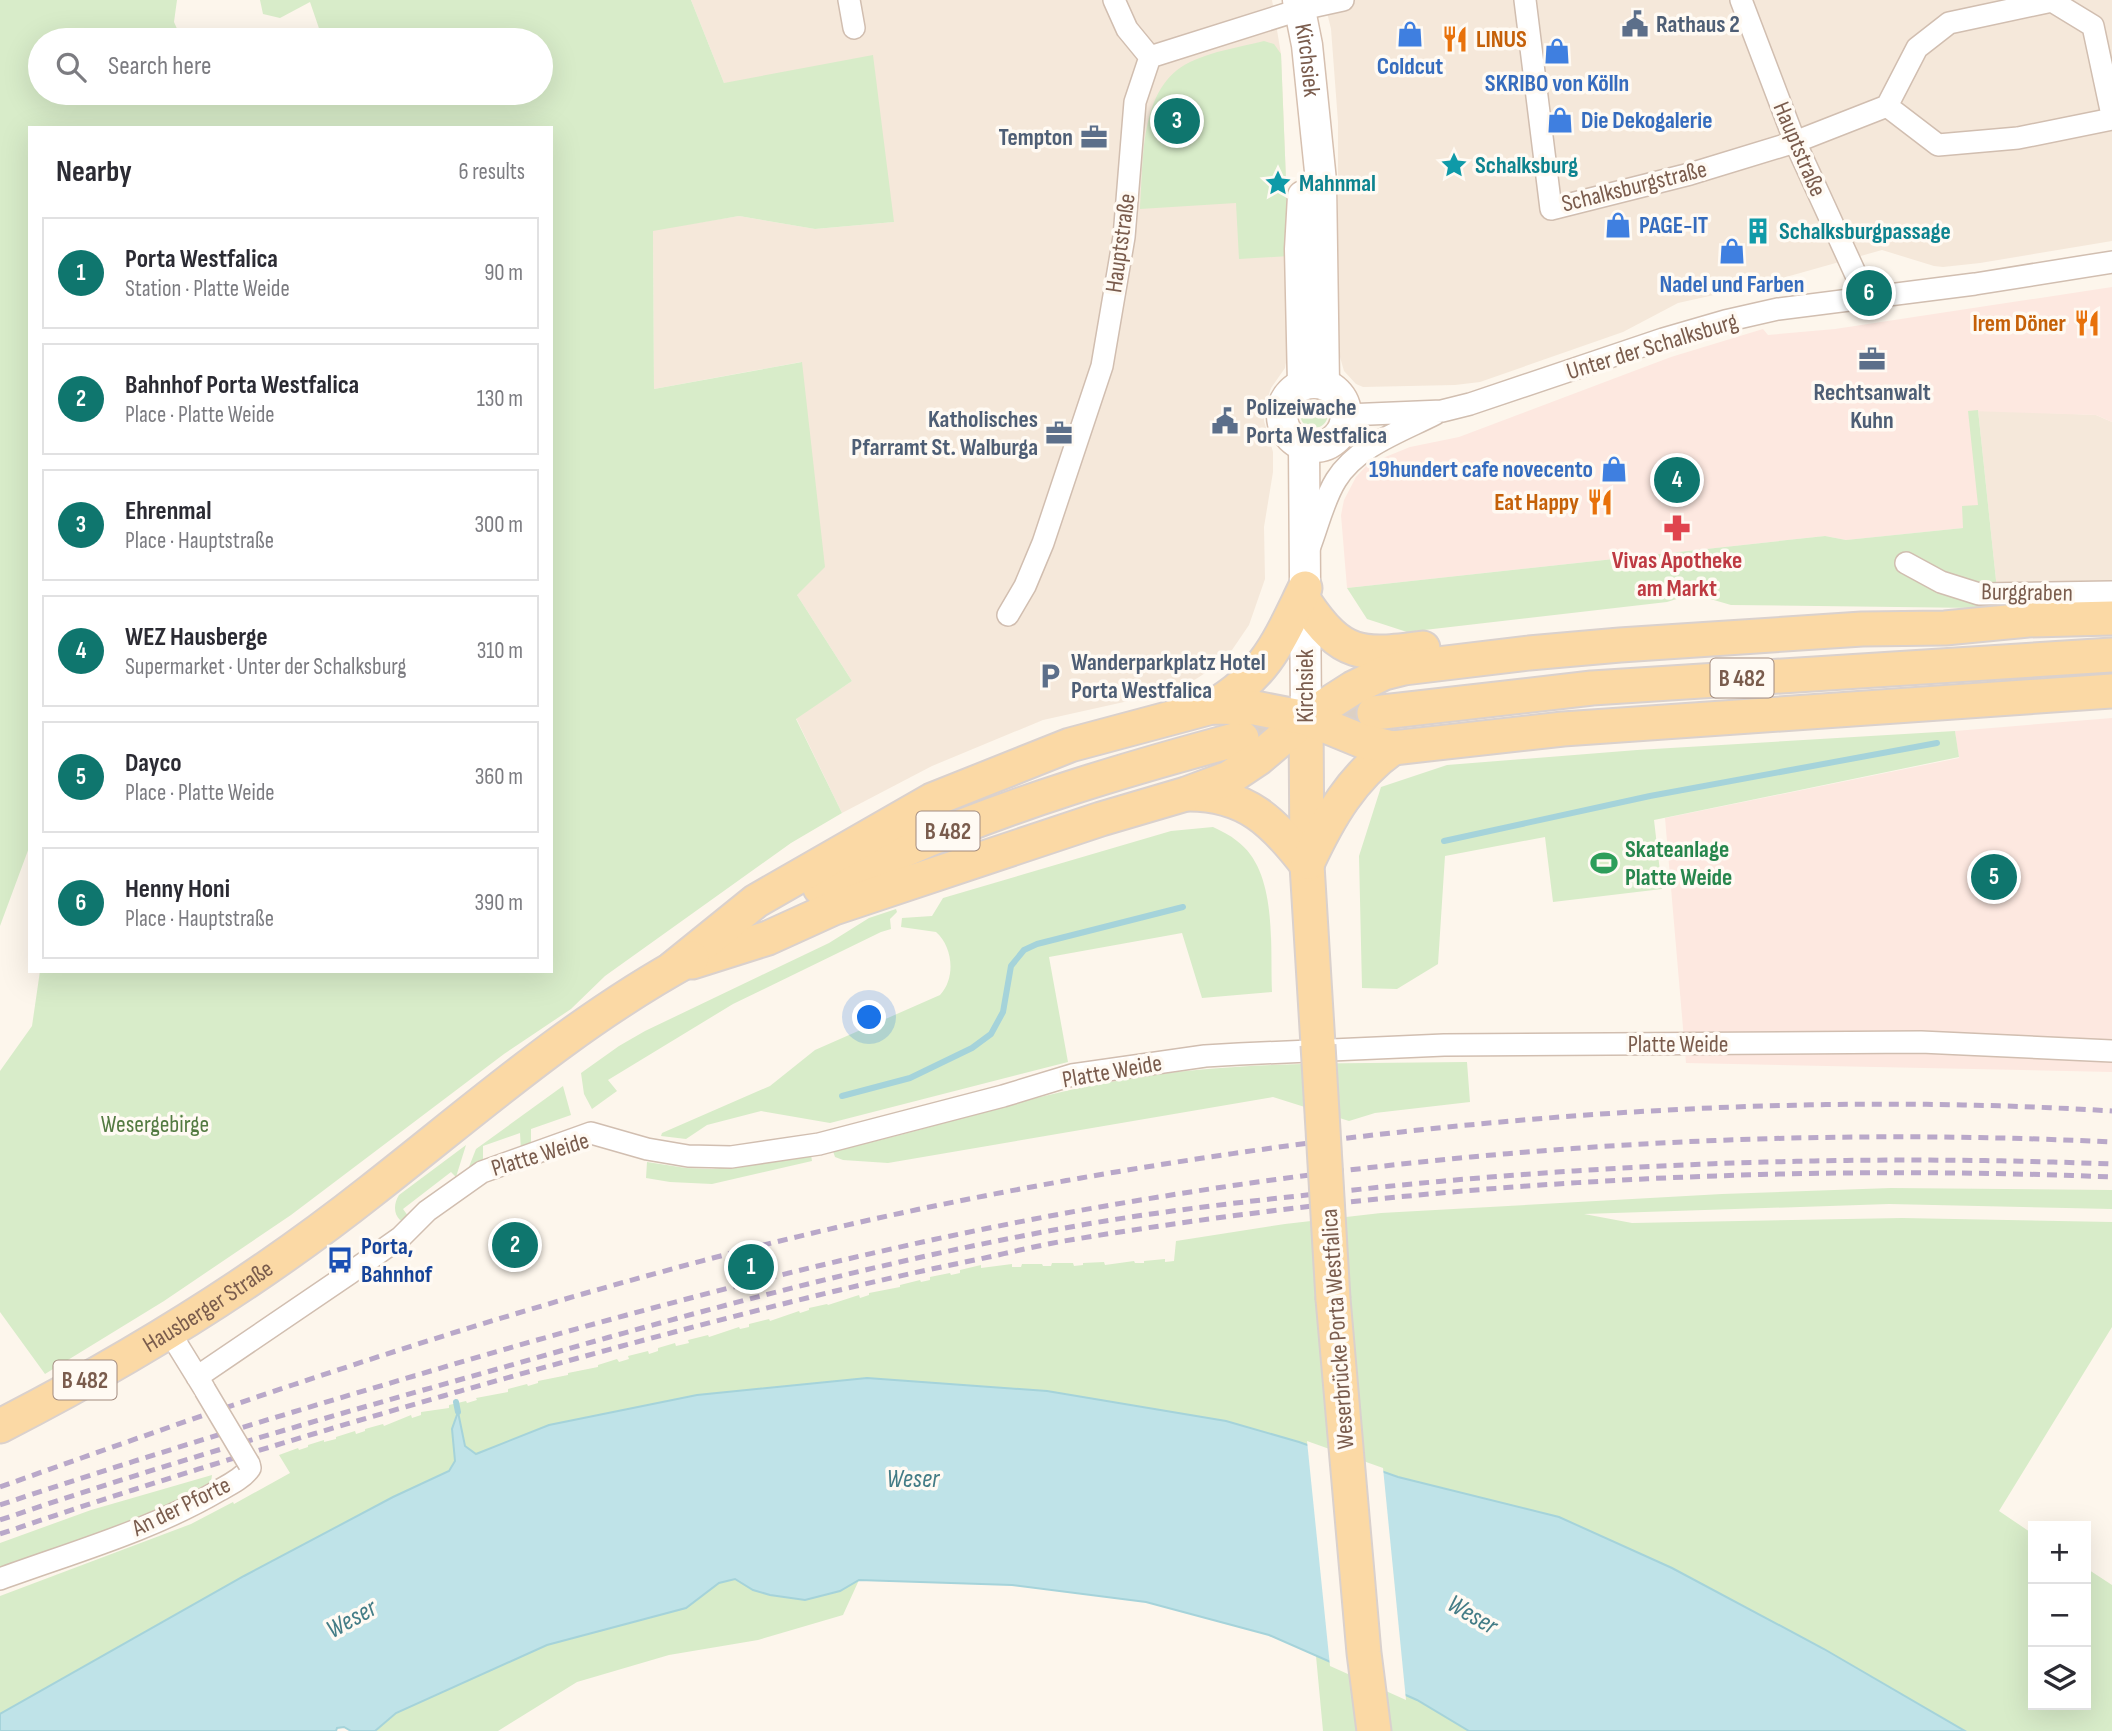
<!DOCTYPE html>
<meta charset="utf-8">
<style>
body{margin:0;font-family:"Sofia Sans Condensed",sans-serif;background:#f7f7f7;color:#2b2b33}
.controls{position:absolute;right:21px;bottom:21px;display:grid;overflow:hidden;border-radius:0px;box-shadow:0 7px 28px #0002}
.controls button{width:63px;height:63px;display:grid;place-items:center;padding:0;border:0;border-bottom:2px solid #e1e1e2;background:#fff;color:#2b2b33;font:35px sans-serif}
.you{position:absolute;left:870px;top:1018px;width:24px;height:24px;margin:-18px;border:5px solid #fff;border-radius:50%;background:#1a73e8;box-shadow:0 0 0 10px #1a73e833}
.badge{display:grid;place-items:center;width:46px;height:46px;border-radius:50%;background:#0f766e;color:#fff;font-size:23px;font-weight:700}
.pin{position:absolute;translate:-50% -50%;border:4px solid #fff;box-shadow:0 2px 7px #0006}
.list{margin:0;padding:0;list-style:none}
h2{display:flex;justify-content:space-between;align-items:center;height:91px;margin:0;padding:0 28px;font-size:30px}
h2 small{font-size:23px;font-weight:400;color:#7c7c81}
.list li{display:grid;grid-template-columns:46px 1fr auto;gap:21px;align-items:center;box-sizing:border-box;height:112px;margin:0 14px 14px;padding:0 14px;border:2px solid #e1e1e2;border-radius:0px}
.list b{display:block;font-size:26px;white-space:nowrap}
.list p{margin:0;font-size:23px;white-space:nowrap;color:#7c7c81}
.list em{font-size:23px;font-style:normal;color:#7c7c81}
.icon{flex:none;width:38px;height:38px;fill:none;stroke:currentColor;stroke-width:2;stroke-linecap:round;stroke-linejoin:round}
.map{position:relative;flex:none;width:2112px;height:1731px;overflow:hidden}
.search{position:absolute;background:#fff;box-shadow:0 7px 28px #0002;left:28px;top:28px;width:525px;height:77px;display:flex;align-items:center;gap:18px;box-sizing:border-box;padding:0 24px;border-radius:38px;color:#7c7c81;font-size:26px}
.panel{position:absolute;background:#fff;box-shadow:0 7px 28px #0002;left:28px;top:126px;width:525px;height:847px;border-radius:0px}
.map>svg:first-child{display:block}
.residential{fill:#f5e8da}
.commercial{fill:#fde8e0}
.green{fill:#d8ecc9}
.water{fill:#bfe3e8;stroke:#a5d3da;stroke-width:2}
.pier{fill:#fdf6ec}
.lines{fill:none;stroke-linecap:round;stroke-linejoin:round}
.stream{stroke:#a5d3da;stroke-width:6}
.primary-tunnel{stroke:#dcd0c4;stroke-width:33;stroke-dasharray:33 17;stroke-linecap:butt}
.minor-casing{stroke:#d1beb0;stroke-width:24}
.secondary-casing{stroke:#d6c0b0;stroke-width:33}
.primary-casing{stroke:#dad1cd;stroke-width:37}
.minor{stroke:#fff;stroke-width:21}
.secondary{stroke:#fff;stroke-width:30}
.primary{stroke:#fbd9a5;stroke-width:33}
.rail{stroke:#b9a8c9;stroke-width:5;stroke-dasharray:10 7;stroke-linecap:butt}
.minor-bridge-casing{stroke:#d1beb0;stroke-width:24;stroke-linecap:butt}
.primary-bridge-casing{stroke:#dad1cd;stroke-width:37;stroke-linecap:butt}
.minor-bridge{stroke:#fff;stroke-width:21}
.primary-bridge{stroke:#fbd9a5;stroke-width:33}
.labels{text-anchor:middle;stroke-width:7;stroke-linejoin:round;paint-order:stroke}
.shield{fill:#fffaf3;stroke:#a28b7f;stroke-width:2}
.shield-label{font-size:23px;font-weight:bold;fill:#7a5c4d}
.service-label{font-size:24px;font-weight:bold;fill:#4e5e75;stroke:#fffaf3;text-anchor:start}
.food-label{font-size:24px;font-weight:bold;fill:#c56008;stroke:#fffaf3;text-anchor:end}
.street-label{font-size:24px;fill:#7a5c4d;stroke:#fffaf3}
.shop-label{font-size:24px;font-weight:bold;fill:#366cbe;stroke:#fffaf3}
.culture-label{font-size:24px;font-weight:bold;fill:#0d838f;stroke:#fffaf3;text-anchor:start}
.health-label{font-size:24px;font-weight:bold;fill:#be3a42;stroke:#fffaf3}
.leisure-label{font-size:24px;font-weight:bold;fill:#27864d;stroke:#fffaf3;text-anchor:start}
.park-label{font-size:24px;fill:#537a41;stroke:#fffaf3}
.transit-label{font-size:24px;font-weight:bold;fill:#164399;stroke:#fffaf3;text-anchor:start}
.water-label{font-size:26px;font-style:italic;fill:#437c86;stroke:#fffaf3}
</style>
<div class="map">
<svg width="2112" height="1731" viewBox="0 0 2112 1731">
<rect width="100%" height="100%" fill="#fdf6ec"/>
<path class="residential" d="M691,0H1272L1281,54L1289,256L1288,351L1285,368L1271,388L1264,409V421L1273,452V472L1264,527L1265,579L1249,625L1232,650L1216,666L1196,679L1169,692L1043,720L932,766L842,813L796,718L852,681L797,595L801,362L654,389L653,230L739,216L815,229L894,222L724,83Z
M1324,0H2112V241L1980,263L1943,267L1934,266L1882,250L1750,287L1678,303L1623,332L1480,382L1455,385L1363,387L1356,384L1344,371L1338,350V122L1331,29Z
M1978,410L2096,415L2112,422V602L1998,599Z"/>
<path class="commercial" d="M2112,287V422L2096,415L1969,411L1979,505L1963,528L1846,540L1825,536L1347,588L1341,515L1344,500L1356,477L1368,464L1410,447L1459,437L1671,357L1763,329L1768,335L1835,329Z
M2112,718V1072L1686,1063L1665,818L1959,758L1955,731Z"/>
<path class="green" d="M0,0H177L174,22L182,40H40V93H541V40H323L310,2L280,18L263,14L260,0H691L724,83L873,55L894,222L815,229L739,216L653,231L654,389L802,362L825,567L797,595L852,681L796,719L842,813L791,843L605,976L571,1009L504,1054L291,1215L164,1301L45,1374L0,1312V1071L32,1026L40,971H551V128H30V845L0,926Z
M1264,41L1274,44L1281,54L1289,256L1239,259L1236,203L1140,209C1144,161 1138,87 1190,62C1213,51 1240,47 1264,41Z
M1300 414a14 14 0 1 1 28 0a14 14 0 1 1-28 0Z
M1978,410L1998,599L1977,608L1731,605L1693,594L1667,602L1407,632L1367,619L1347,588L1825,536L1846,540L1963,528L1962,506L1978,505L1968,411Z
M1955,731L1959,757L1654,820L1662,889L1553,902L1545,837L1445,856L1438,964L1397,989L1362,988L1359,856L1381,787L1447,765L1637,750Z
M1213,827C1221,831 1230,835 1237,841C1278,871 1270,946 1272,992L1202,998L1182,933L1049,957L1068,1062L830,1123L761,1111L707,1125L686,1139L661,1136L662,1133L770,1086L815,1050L940,995C956,978 953,947 936,932L901,927L902,918L932,916L943,898L1171,831Z
M896,909L897,912L890,919L891,929L881,932L733,1004L608,1080L617,1091L592,1109L584,1094L581,1073L619,1046L645,1031L829,943L869,918Z
M1467,1062L1470,1102L1375,1113L1349,1121L1273,1097L888,1163L843,1160L835,1157L833,1151C932,1130 1027,1095 1127,1079C1239,1060 1354,1064 1467,1062Z
M563,1086L571,1115L531,1129V1147L521,1151L520,1133L483,1146V1165L465,1177L476,1149Z
M466,1145L456,1177L451,1172L403,1209L411,1220H400C393,1213 394,1203 399,1195Z
M811,1155L812,1161L712,1184L670,1182L646,1178L647,1162L686,1168L712,1169Z
M1891,1188L2112,1190V1209L1889,1204L1584,1214L1632,1223L1902,1218L2112,1222V1327L1999,1511L2033,1534V1705H2086V1568L2112,1585V1731H1965L1824,1649L1672,1568L1559,1517L1398,1477L1299,1442L1226,1421L1047,1391L867,1378L697,1395L549,1425L476,1454L465,1446L457,1413L452,1429L455,1461L449,1471L393,1497L244,1576L0,1714V1596L191,1524L233,1502L234,1504L290,1473L279,1455L298,1448L299,1450L308,1447V1445L324,1440V1442L336,1439V1437L355,1431L356,1434L365,1431V1429L383,1424L384,1426L411,1415L412,1418L421,1415V1412L449,1408V1405L466,1401L467,1403L477,1400L476,1398L508,1392V1389L527,1384L528,1386L538,1383V1381L568,1375V1373L598,1367V1365L617,1359L619,1362L629,1359L628,1356L648,1351L649,1354L658,1351V1348L675,1343L676,1346L689,1343L688,1340L708,1335L709,1337L739,1327L740,1329L749,1327V1324L769,1319L770,1321L799,1311L800,1313L809,1310V1308L827,1304L828,1305L859,1295L860,1298L869,1295V1293L900,1287V1285L920,1280L921,1282L930,1280V1277L950,1273L951,1275L960,1273V1270L981,1265V1268L1012,1264V1267H1021L1022,1264H1042L1043,1266H1051L1052,1263H1073L1074,1266L1083,1265V1263L1104,1262L1105,1265L1134,1261L1135,1263H1144V1261L1165,1259V1262L1174,1261L1176,1241L1285,1224L1381,1213L1722,1194Z
M212,1475L211,1482L150,1515L0,1568V1543L91,1510Z
M735,1579L742,1582L840,1591L859,1580L843,1615L758,1640L669,1655L577,1682L498,1731H375L396,1713L547,1645L686,1608L719,1583Z
M1316,1656L1417,1700L1469,1731H1323Z"/>
<path class="water" d="M867,1378L1047,1391L1226,1421L1299,1442L1398,1477L1559,1517L1672,1568L1824,1649L1965,1731H1469L1417,1700L1269,1635L1146,1602L1012,1585L859,1580L840,1591L805,1600L770,1595L753,1590L735,1579L719,1583L686,1608L547,1645L396,1713L375,1731H351L344,1727L337,1728L336,1731H0V1714L244,1576L393,1497L449,1471L455,1461L452,1429L458,1412L465,1446L476,1454L549,1425L697,1395Z"/>
<path class="pier" d="M1307,1441L1383,1468L1406,1700L1330,1666Z"/>
<g class="lines">
<path class="stream" d="M1444,841L1650,796L1937,743
M842,1096L910,1078L972,1048L991,1034L1003,1012L1011,966L1024,950L1037,944L1183,907
M456,1402L458,1412"/>
<path class="primary-tunnel" d="M1242,738L1374,713"/>
<g class="minor-casing">
<path id="minor" d="M849,0L854,28
M1114,0L1127,29L1150,57
M1525,0L1551,209L1690,174L1795,142L1887,106L1938,145L2018,138L2112,119
M1741,0L1795,142L1867,299
M1150,57L1302,9L1343,0
M1887,106L1917,48L1949,23L2052,1L2093,26L2112,115
M1346,415L1442,411L1470,404L1663,339L1725,321L1778,309L1975,284L2112,262
M1310,546C1318,525 1324,499 1336,480C1357,446 1402,431 1435,414
M1906,563L1941,582L1979,594L2112,592
M1008,615L1025,586L1043,543L1102,366L1124,237L1135,102L1150,57
M170,1333L204,1388
M197,1377L350,1273L401,1237L427,1211L482,1172L591,1133L647,1149L688,1156L731,1157L819,1144L1003,1096L1072,1075L1205,1056L1239,1054L1444,1045L1921,1042L2112,1051
M0,1579C74,1552 152,1530 220,1490C231,1484 243,1478 250,1468L249,1464"/>
</g>
<g class="secondary-casing">
<g id="secondary">
<path id="s1" d="M1298,0L1307,45L1321,181L1324,384"/>
<path d="M1303,196L1300,249L1303,384"/>
<circle cx="1314" cy="415" r="32"/>
<path d="M1304,446L1306,718"/>
</g>
</g>
<g class="primary-casing">
<g id="primary">
<path d="M1305,602C1342,657 1361,656 1423,648"/>
<path d="M1212,707C1267,674 1278,643 1305,588"/>
<path d="M1374,713L1592,688L2112,655"/>
<path d="M1306,718L1307,865L1318,1045"/>
<path d="M1189,794C1246,794 1274,822 1307,865"/>
<path d="M1308,862C1329,817 1352,777 1393,748"/>
<path d="M820,888C846,874 874,863 902,851C1012,803 1126,769 1242,738"/>
<path d="M692,962L768,938L834,908L1101,819L1186,794L1229,778L1259,758L1306,718L1353,688L1384,673L1404,668L1529,653L1620,645L1862,629L1945,628L2028,620L2112,618"/>
<path d="M673,968L756,901L932,800L1070,745L1212,707L1255,708L1306,718L1362,741L1393,748L1563,729L2112,691"/>
<path d="M1333,1299L1364,1653L1374,1731"/>
<path id="s2" d="M0,1426C131,1359 256,1282 371,1191C476,1109 574,1022 692,958"/>
</g>
</g>
<use href="#minor" class="minor"/>
<use href="#secondary" class="secondary"/>
<use href="#primary" class="primary"/>
<path class="rail" d="M0,1487C218,1409 437,1333 661,1272C881,1211 1106,1169 1332,1140C1591,1108 1852,1095 2112,1111
M0,1505C137,1459 275,1417 414,1376C628,1312 845,1254 1066,1213C1411,1150 1761,1125 2112,1142
M0,1520C161,1465 324,1418 487,1372C678,1317 870,1263 1065,1228C1157,1211 1251,1201 1344,1191C1599,1163 1856,1154 2112,1164
M0,1534C205,1464 413,1403 622,1346C741,1314 860,1283 980,1259C1012,1252 1044,1244 1076,1239C1417,1183 1766,1163 2112,1177"/>
<g class="minor-bridge-casing">
<path id="minor-bridge" d="M205,1390L249,1464"/>
</g>
<g class="primary-bridge-casing">
<path id="primary-bridge" d="M1318,1045L1333,1299"/>
</g>
<use href="#minor-bridge" class="minor-bridge"/>
<use href="#primary-bridge" class="primary-bridge"/>
</g>
<defs>
<g id="civic-bare" transform="scale(2.1)"><path d="M-.6-6.5H3V-4.5H.6V-3L4-1V1h2V6H-6V1h2V-1L-.6-3ZM-1.2 2.5V6h2.4V2.5Z" fill="#5c6f8a" stroke="#fffaf3" stroke-width="2.5" paint-order="stroke"/></g>
<g id="shop-bare" transform="scale(2.1)"><path d="M-5-2.5h2.3a2.7 3.5 0 0 1 5.4 0H5L5.5 6h-11ZM-1.5-2.5h3a1.5 2.3 0 0 0-3 0Z" fill="#3f7fe0" stroke="#fffaf3" stroke-width="2.5" paint-order="stroke"/></g>
<g id="restaurant-bare" transform="scale(2.1)"><path d="M-5-6h1v4h1v-4h1v4h1v-4h1v5L-1.5 .5V6h-2V.5L-5-1ZM5-6V6H3V1.5H1.5Q1.5-4 5-6Z" fill="#e8710a" stroke="#fffaf3" stroke-width="2.5" paint-order="stroke"/></g>
<g id="office-bare" transform="scale(2.1)"><path d="M-6-3h4V-5.5h4V-3h4V5H-6ZM-1-4.5V-3h2v-1.5ZM-6 0V1H6V0Z" fill="#5c6f8a" stroke="#fffaf3" stroke-width="2.5" paint-order="stroke"/></g>
<g id="sight-bare" transform="scale(2.1)"><path d="M0-6L1.8-2.2L6-1.7L2.9 1.2L3.7 5.4L0 3.3L-3.7 5.4L-2.9 1.2L-6-1.7L-1.8-2.2Z" fill="#0f9aa8" stroke="#fffaf3" stroke-width="2.5" paint-order="stroke"/></g>
<g id="building-bare" transform="scale(2.1)"><path d="M-4-6H4V6H1V3H-1V6H-4ZM-2.5-4.3h1.7v1.8h-1.7ZM.8-4.3h1.7v1.8H.8ZM-2.5-1h1.7V.8h-1.7ZM.8-1h1.7V.8H.8Z" fill="#0f9aa8" stroke="#fffaf3" stroke-width="2.5" paint-order="stroke"/></g>
<g id="pharmacy-bare" transform="scale(2.1)"><path d="M-2-6h4v4h4v4h-4v4h-4v-4h-4v-4h4Z" fill="#e0444e" stroke="#fffaf3" stroke-width="2.5" paint-order="stroke"/></g>
<g id="parking-bare" transform="scale(2.1)"><path d="M-3.5-5.5H1a3.5 3.5 0 0 1 0 7H-1V5.5H-3.5ZM-1-3.4V-.6H.8a1.4 1.4 0 0 0 0-2.8Z" fill="#5c6f8a" stroke="#fffaf3" stroke-width="2.5" paint-order="stroke"/></g>
<g id="stadium-bare" transform="scale(2.1)"><path d="M0-5a6.5 5 0 1 0 0 10a6.5 5 0 1 0 0-10ZM-3.5-1.8h7v3.6h-7Z" fill="#2e9e5b" stroke="#fffaf3" stroke-width="2.5" paint-order="stroke"/></g>
<g id="bus-bare" transform="scale(2.1)"><path d="M-5-6H5V4H4V6H2V4H-2V6H-4V4H-5ZM-3.5-4V0h7V-4ZM-3.5 1.2v1.5H-2V1.2ZM2 1.2v1.5H3.5V1.2Z" fill="#1a4fb4" stroke="#fffaf3" stroke-width="2.5" paint-order="stroke"/></g>
</defs>
<g fill-rule="evenodd">
<use href="#civic-bare" x="1635" y="24"/>
<use href="#shop-bare" x="1410" y="34"/>
<use href="#restaurant-bare" x="1455" y="39"/>
<use href="#shop-bare" x="1557" y="51"/>
<use href="#shop-bare" x="1560" y="120"/>
<use href="#office-bare" x="1094" y="137"/>
<use href="#sight-bare" x="1454" y="165"/>
<use href="#sight-bare" x="1278" y="183"/>
<use href="#shop-bare" x="1618" y="225"/>
<use href="#building-bare" x="1758" y="231"/>
<use href="#shop-bare" x="1732" y="251"/>
<use href="#restaurant-bare" x="2087" y="323"/>
<use href="#office-bare" x="1872" y="359"/>
<use href="#civic-bare" x="1225" y="421"/>
<use href="#office-bare" x="1059" y="433"/>
<use href="#shop-bare" x="1614" y="469"/>
<use href="#restaurant-bare" x="1600" y="502"/>
<use href="#pharmacy-bare" x="1677" y="528"/>
<use href="#parking-bare" x="1050" y="676"/>
<use href="#stadium-bare" x="1604" y="863"/>
<use href="#bus-bare" x="340" y="1260"/>
</g>
<g class="labels">
<g class="shield">
<rect x="1710.5" y="658.5" width="63" height="39" rx="5"/>
<rect x="916.5" y="811.5" width="63" height="39" rx="5"/>
<rect x="53.5" y="1360.5" width="63" height="39" rx="5"/>
</g>
<g class="shield-label">
<text x="1742" y="686">B 482</text>
<text x="948" y="839">B 482</text>
<text x="85" y="1388">B 482</text>
</g>
<g class="service-label">
<text x="1656" y="32">Rathaus 2</text>
<text x="1073" y="145" text-anchor="end">Tempton</text>
<text x="1872" y="400" text-anchor="middle">Rechtsanwalt<tspan x="1872" dy="28">Kuhn</tspan></text>
<text x="1246" y="415">Polizeiwache<tspan x="1246" dy="28">Porta Westfalica</tspan></text>
<text x="1038" y="427" text-anchor="end">Katholisches<tspan x="1038" dy="28">Pfarramt St. Walburga</tspan></text>
<text x="1071" y="670">Wanderparkplatz Hotel<tspan x="1071" dy="28">Porta Westfalica</tspan></text>
</g>
<g class="food-label">
<text x="1476" y="47" text-anchor="start">LINUS</text>
<text x="2066" y="331">Irem Döner</text>
<text x="1579" y="510">Eat Happy</text>
</g>
<g class="street-label">
<text dy="8" stroke="none"><textPath href="#s1" startOffset="61">Kirchsiek</textPath></text>
<text transform="translate(1800 149) rotate(67)" y="8">Hauptstraße</text>
<text transform="translate(1634 186) rotate(-14)" y="8">Schalksburgstraße</text>
<text transform="translate(1120 243) rotate(-82)" y="8">Hauptstraße</text>
<text transform="translate(1652 346) rotate(-17)" y="8">Unter der Schalksburg</text>
<text transform="translate(2027 592) rotate(1)" y="8">Burggraben</text>
<text transform="translate(1305 686) rotate(-90)" y="8">Kirchsiek</text>
<text x="1678" y="1052">Platte Weide</text>
<text transform="translate(1112 1071) rotate(-10)" y="8">Platte Weide</text>
<text transform="translate(540 1154) rotate(-17)" y="8">Platte Weide</text>
<text dy="8" stroke="none"><textPath href="#s2" startOffset="240">Hausberger Straße</textPath></text>
<text transform="translate(1337 1329) rotate(-94)" y="8">Weserbrücke Porta Westfalica</text>
<text transform="translate(181 1506) rotate(-26)" y="8">An der Pforte</text>
</g>
<g class="shop-label">
<text x="1410" y="74">Coldcut</text>
<text x="1557" y="91">SKRIBO von Kölln</text>
<text x="1581" y="128" text-anchor="start">Die Dekogalerie</text>
<text x="1639" y="233" text-anchor="start">PAGE-IT</text>
<text x="1732" y="292">Nadel und Farben</text>
<text x="1593" y="477" text-anchor="end">19hundert cafe novecento</text>
</g>
<g class="culture-label">
<text x="1475" y="173">Schalksburg</text>
<text x="1299" y="191">Mahnmal</text>
<text x="1779" y="239">Schalksburgpassage</text>
</g>
<g class="health-label">
<text x="1677" y="568">Vivas Apotheke<tspan x="1677" dy="28">am Markt</tspan></text>
</g>
<g class="leisure-label">
<text x="1625" y="857">Skateanlage<tspan x="1625" dy="28">Platte Weide</tspan></text>
</g>
<g class="park-label">
<text x="155" y="1132">Wesergebirge</text>
</g>
<g class="transit-label">
<text x="361" y="1254">Porta,<tspan x="361" dy="28">Bahnhof</tspan></text>
</g>
<g class="water-label">
<text x="913" y="1487">Weser</text>
<text transform="translate(1473 1614) rotate(30)" y="9">Weser</text>
<text transform="translate(351 1618) rotate(-29)" y="9">Weser</text>
</g>
</g>
</svg>
<div class="controls">
<button>+</button>
<button>−</button>
<button><svg class="icon" aria-label="layers" viewBox="0 0 24 24"><path d="M12 4l9 5-9 5-9-5zM3 14l9 5 9-5"/></svg></button>
</div>
<div class="you"></div>
<div class="pin badge" style="left:751px;top:1267px">1</div>
<div class="pin badge" style="left:515px;top:1245px">2</div>
<div class="pin badge" style="left:1177px;top:121px">3</div>
<div class="pin badge" style="left:1677px;top:480px">4</div>
<div class="pin badge" style="left:1994px;top:877px">5</div>
<div class="pin badge" style="left:1869px;top:293px">6</div>
<div class="search"><svg class="icon" aria-label="search" viewBox="0 0 24 24"><circle cx="10" cy="10" r="6"/><path d="M15 15l6 6"/></svg>Search here</div>
<section class="panel">
<h2>Nearby<small>6 results</small></h2>
<ul class="list">
<li><span class="badge">1</span><div><b>Porta Westfalica</b><p>Station · Platte Weide</p></div><em>90 m</em></li>
<li><span class="badge">2</span><div><b>Bahnhof Porta Westfalica</b><p>Place · Platte Weide</p></div><em>130 m</em></li>
<li><span class="badge">3</span><div><b>Ehrenmal</b><p>Place · Hauptstraße</p></div><em>300 m</em></li>
<li><span class="badge">4</span><div><b>WEZ Hausberge</b><p>Supermarket · Unter der Schalksburg</p></div><em>310 m</em></li>
<li><span class="badge">5</span><div><b>Dayco</b><p>Place · Platte Weide</p></div><em>360 m</em></li>
<li><span class="badge">6</span><div><b>Henny Honi</b><p>Place · Hauptstraße</p></div><em>390 m</em></li>
</ul>
</section>
</div>
